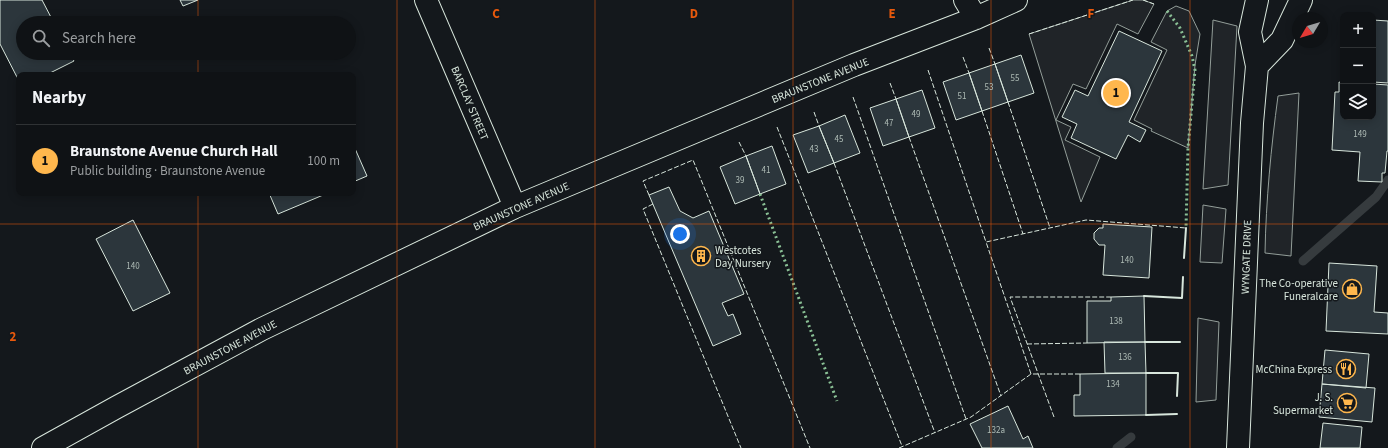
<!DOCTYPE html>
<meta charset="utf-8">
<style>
body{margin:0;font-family:"Source Sans 3",sans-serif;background:#181b1e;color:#f1f3f6}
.controls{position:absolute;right:12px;top:12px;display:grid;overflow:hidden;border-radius:8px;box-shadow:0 2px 10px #0003}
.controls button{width:36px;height:36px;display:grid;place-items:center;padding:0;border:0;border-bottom:1px solid #2f3234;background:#0f1215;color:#f1f3f6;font:20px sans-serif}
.compass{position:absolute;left:1292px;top:12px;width:36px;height:36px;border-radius:50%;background:#0f1215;box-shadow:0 2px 10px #0003;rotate:232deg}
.you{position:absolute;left:680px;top:234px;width:14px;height:14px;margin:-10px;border:3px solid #fff;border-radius:50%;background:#1a73e8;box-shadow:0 0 0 6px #1a73e833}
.badge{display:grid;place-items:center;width:26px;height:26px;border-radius:50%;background:#ffb74d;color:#111;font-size:13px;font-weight:700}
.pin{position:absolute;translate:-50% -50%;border:2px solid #fff;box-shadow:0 1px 4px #0006}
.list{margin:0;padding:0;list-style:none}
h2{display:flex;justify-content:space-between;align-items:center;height:52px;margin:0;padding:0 16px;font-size:17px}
h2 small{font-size:13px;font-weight:400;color:#9b9ea0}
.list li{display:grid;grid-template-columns:26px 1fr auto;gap:12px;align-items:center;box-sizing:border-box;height:72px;padding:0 16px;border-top:1px solid #2f3234}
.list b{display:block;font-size:15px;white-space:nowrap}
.list p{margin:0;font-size:13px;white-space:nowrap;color:#9b9ea0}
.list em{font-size:13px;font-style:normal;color:#9b9ea0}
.icon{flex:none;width:22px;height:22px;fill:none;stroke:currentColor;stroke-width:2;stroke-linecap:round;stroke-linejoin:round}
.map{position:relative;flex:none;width:1388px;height:448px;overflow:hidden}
.search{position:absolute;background:#0f1215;box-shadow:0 2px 10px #0003;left:16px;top:16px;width:340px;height:44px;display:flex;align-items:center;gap:10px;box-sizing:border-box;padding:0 14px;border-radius:22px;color:#9b9ea0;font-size:15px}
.panel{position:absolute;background:#0f1215;box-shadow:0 2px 10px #0003;left:16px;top:72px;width:340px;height:124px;border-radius:8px}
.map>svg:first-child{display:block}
.green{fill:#202428;stroke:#939e99}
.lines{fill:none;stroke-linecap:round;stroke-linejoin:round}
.stream{stroke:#363b3e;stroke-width:9}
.building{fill:#2c363c;stroke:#d8e6dc}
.minor-casing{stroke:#d8e6dc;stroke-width:24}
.minor{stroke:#14181c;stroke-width:22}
.hedge{stroke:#8ac095;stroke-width:3;stroke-dasharray:2 3;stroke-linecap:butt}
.fence{stroke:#d8e6dc;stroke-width:1;stroke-dasharray:5 2;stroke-linecap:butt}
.wall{stroke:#d8e6dc;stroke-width:2}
.grid{fill:none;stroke:#e8590c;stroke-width:1;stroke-opacity:0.55}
.labels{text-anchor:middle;stroke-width:3;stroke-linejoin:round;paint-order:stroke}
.number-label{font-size:9px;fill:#adbab4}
.street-label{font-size:11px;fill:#d8e6dc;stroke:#14181c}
.poi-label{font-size:11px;fill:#d8e6dc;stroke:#14181c;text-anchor:end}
.grid-label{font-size:13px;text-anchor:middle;font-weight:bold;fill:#e8590c;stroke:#14181c;stroke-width:3;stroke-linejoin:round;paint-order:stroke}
</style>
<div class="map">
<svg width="1388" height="448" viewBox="0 0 1388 448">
<rect width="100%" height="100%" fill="#14181c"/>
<path class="green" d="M1133,0H1143L1154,4L1138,34L1117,24L1086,89L1073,84L1056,120L1071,127L1065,140L1100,157L1081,202L1029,34Z
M1176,6L1189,11L1200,34L1195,65L1188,148L1151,131L1152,129L1134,120L1167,50L1151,42L1167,11Z
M1213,20L1237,26L1228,185L1203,189Z
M1299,93L1291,256L1265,253C1266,200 1271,148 1278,96Z
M1203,205L1226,209L1222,263L1200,262Z
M1198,318L1219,322L1216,400L1196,402Z"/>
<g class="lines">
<path class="stream" d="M1303,261L1376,197L1388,180
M1117,448L1131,437"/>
</g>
<path class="building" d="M0,0H42L54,23H23V53H69L74,61L46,75H19V81L0,44Z
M180,0H198L183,6Z
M1373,20L1388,21V83L1373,82Z
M1119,31L1162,51L1129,122L1146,130L1140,142L1128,135L1116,159L1071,138L1077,124L1062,117L1075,90L1088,96Z
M1021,55L1034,93L1008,102L995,64Z
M995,64L1008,102L982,111L969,73Z
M969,73L982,111L956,120L943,82Z
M1339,82L1343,83V117H1373V84L1388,85V151H1387L1385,173H1382V182L1358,181L1360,152L1332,150L1335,92H1339Z
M922,90L935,128L909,137L896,99Z
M896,99L909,137L883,146L870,108Z
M845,115L860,153L834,163L819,126Z
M819,126L834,163L808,173L793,135Z
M353,144L367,176L353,182Z
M772,146L786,184L760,194L746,156Z
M746,156L760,194L735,204L720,167Z
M669,187L680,211L693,218L709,211L744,294L722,303L728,316L733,314L741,334L713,346L649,195Z
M269,193H328L278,214Z
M133,220L170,293L133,311L96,239Z
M1103,224L1152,227L1149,278L1103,275L1105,245H1099L1094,239V233L1099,228H1103Z
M1329,263L1377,266L1374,312L1388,313V334L1326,331Z
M1144,296L1145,342L1087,343V301H1111V297Z
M1104,342H1145L1146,373H1105Z
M1325,350L1369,354L1366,388L1322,384Z
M1146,373V415L1074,416V395H1080V374Z
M1322,384L1375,388L1372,422L1319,417Z
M1008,406L1023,439L1028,436L1033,448H982L970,424Z
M1323,423L1362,427L1360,448H1320Z"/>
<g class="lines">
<g class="minor-casing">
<path id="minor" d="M426,0L515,207
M965,0L976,18
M1257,66L1282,40L1301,0
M43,448L117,407L262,329L515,207L854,65L976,18L1016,0
M1238,448L1252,123L1257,66L1250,32L1257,0"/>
</g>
<use href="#minor" class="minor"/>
<path class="hedge" d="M1167,11L1180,28L1192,56L1195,70L1188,148L1186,228
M760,194L837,401"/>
<path class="fence" d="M1143,0L1154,4
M1029,34L1133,0
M989,48L995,64
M963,57L969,73
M928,70L986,242
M890,83L896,99
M853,97L966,419
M1008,102L1050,228
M982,111L1023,234
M814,112L819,126
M777,127L902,446
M909,137L1001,396
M739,142L746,156
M834,163L935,433
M649,195L643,181L693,160L810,448
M653,204L643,209L741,448
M1027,344L1087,343
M1080,374H1031L986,242L1086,220L1186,228
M1054,417L1010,297H1111
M899,448L971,417L1031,374"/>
<path class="wall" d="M1184,258L1186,228
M1144,296L1182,298L1183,277
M1145,342H1180
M1146,373H1178L1177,396
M1146,415L1177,414"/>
</g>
<path class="grid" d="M198,0V23M397,0V448M595,0V448M793,0V448M991,0V448M1190,0V448M198,53V75M198,193V448M0,224H1388"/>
<defs>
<g id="building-ring" transform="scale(1)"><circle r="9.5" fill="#14181c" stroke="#ffb74d" stroke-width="1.5"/><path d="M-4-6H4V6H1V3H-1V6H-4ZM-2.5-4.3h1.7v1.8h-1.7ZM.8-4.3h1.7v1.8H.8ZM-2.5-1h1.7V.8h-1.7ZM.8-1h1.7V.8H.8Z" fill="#ffb74d"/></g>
<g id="shop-ring" transform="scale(1)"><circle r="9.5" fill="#14181c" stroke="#ffb74d" stroke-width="1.5"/><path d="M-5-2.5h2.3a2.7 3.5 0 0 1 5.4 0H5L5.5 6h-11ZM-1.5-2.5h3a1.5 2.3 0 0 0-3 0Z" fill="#ffb74d"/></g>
<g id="restaurant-ring" transform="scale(1)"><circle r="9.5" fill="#14181c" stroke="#ffb74d" stroke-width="1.5"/><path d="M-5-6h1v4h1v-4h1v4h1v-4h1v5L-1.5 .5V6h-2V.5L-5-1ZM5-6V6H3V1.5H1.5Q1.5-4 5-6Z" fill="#ffb74d"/></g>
<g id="supermarket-ring" transform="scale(1)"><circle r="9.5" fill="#14181c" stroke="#ffb74d" stroke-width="1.5"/><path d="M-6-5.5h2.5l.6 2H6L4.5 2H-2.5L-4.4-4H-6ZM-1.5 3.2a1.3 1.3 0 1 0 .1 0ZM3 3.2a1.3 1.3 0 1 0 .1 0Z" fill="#ffb74d"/></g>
</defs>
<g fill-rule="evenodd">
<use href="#building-ring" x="701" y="256"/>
<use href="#shop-ring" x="1352" y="289"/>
<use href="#restaurant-ring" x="1346" y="369"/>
<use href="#supermarket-ring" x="1347" y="403"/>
</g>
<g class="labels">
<g class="number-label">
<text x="1015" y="81">55</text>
<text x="989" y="90">53</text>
<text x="962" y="99">51</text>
<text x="916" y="117">49</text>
<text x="889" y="126">47</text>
<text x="1360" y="137">149</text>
<text x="839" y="142">45</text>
<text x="814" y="152">43</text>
<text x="766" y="173">41</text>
<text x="740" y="183">39</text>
<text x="1127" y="263">140</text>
<text x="133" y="269">140</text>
<text x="1116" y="324">138</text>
<text x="1125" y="360">136</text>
<text x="1113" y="387">134</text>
<text x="996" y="433">132a</text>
</g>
<g class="street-label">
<text transform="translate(820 80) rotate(-22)" y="4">BRAUNSTONE AVENUE</text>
<text transform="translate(470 103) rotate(67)" y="4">BARCLAY STREET</text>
<text transform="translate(521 206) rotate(-24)" y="4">BRAUNSTONE AVENUE</text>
<text transform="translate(1246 257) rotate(-88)" y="4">WYNGATE DRIVE</text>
<text transform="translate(230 347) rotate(-28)" y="4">BRAUNSTONE AVENUE</text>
</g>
<g class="poi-label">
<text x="715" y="254" text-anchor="start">Westcotes<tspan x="715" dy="13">Day Nursery</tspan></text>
<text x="1338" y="287">The Co-operative<tspan x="1338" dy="13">Funeralcare</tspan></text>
<text x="1332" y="373">McChina Express</text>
<text x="1333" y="401">J. S.<tspan x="1333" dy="13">Supermarket</tspan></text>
</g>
</g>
<g class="grid-label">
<text x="496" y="18">C</text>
<text x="694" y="18">D</text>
<text x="892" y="18">E</text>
<text x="1091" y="18">F</text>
<text x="13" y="341">2</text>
</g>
</svg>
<div class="controls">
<button>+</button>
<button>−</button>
<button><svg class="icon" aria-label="layers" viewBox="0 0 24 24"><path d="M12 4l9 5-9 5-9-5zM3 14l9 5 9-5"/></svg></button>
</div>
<svg class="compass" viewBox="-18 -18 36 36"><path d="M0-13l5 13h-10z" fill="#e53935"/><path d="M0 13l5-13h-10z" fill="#9b9ea0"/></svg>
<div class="you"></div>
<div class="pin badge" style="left:1116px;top:93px">1</div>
<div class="search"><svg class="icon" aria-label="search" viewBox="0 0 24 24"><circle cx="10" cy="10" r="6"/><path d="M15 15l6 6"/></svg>Search here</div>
<section class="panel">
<h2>Nearby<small></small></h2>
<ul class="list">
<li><span class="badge">1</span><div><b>Braunstone Avenue Church Hall</b><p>Public building · Braunstone Avenue</p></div><em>100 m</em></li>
</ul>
</section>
</div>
